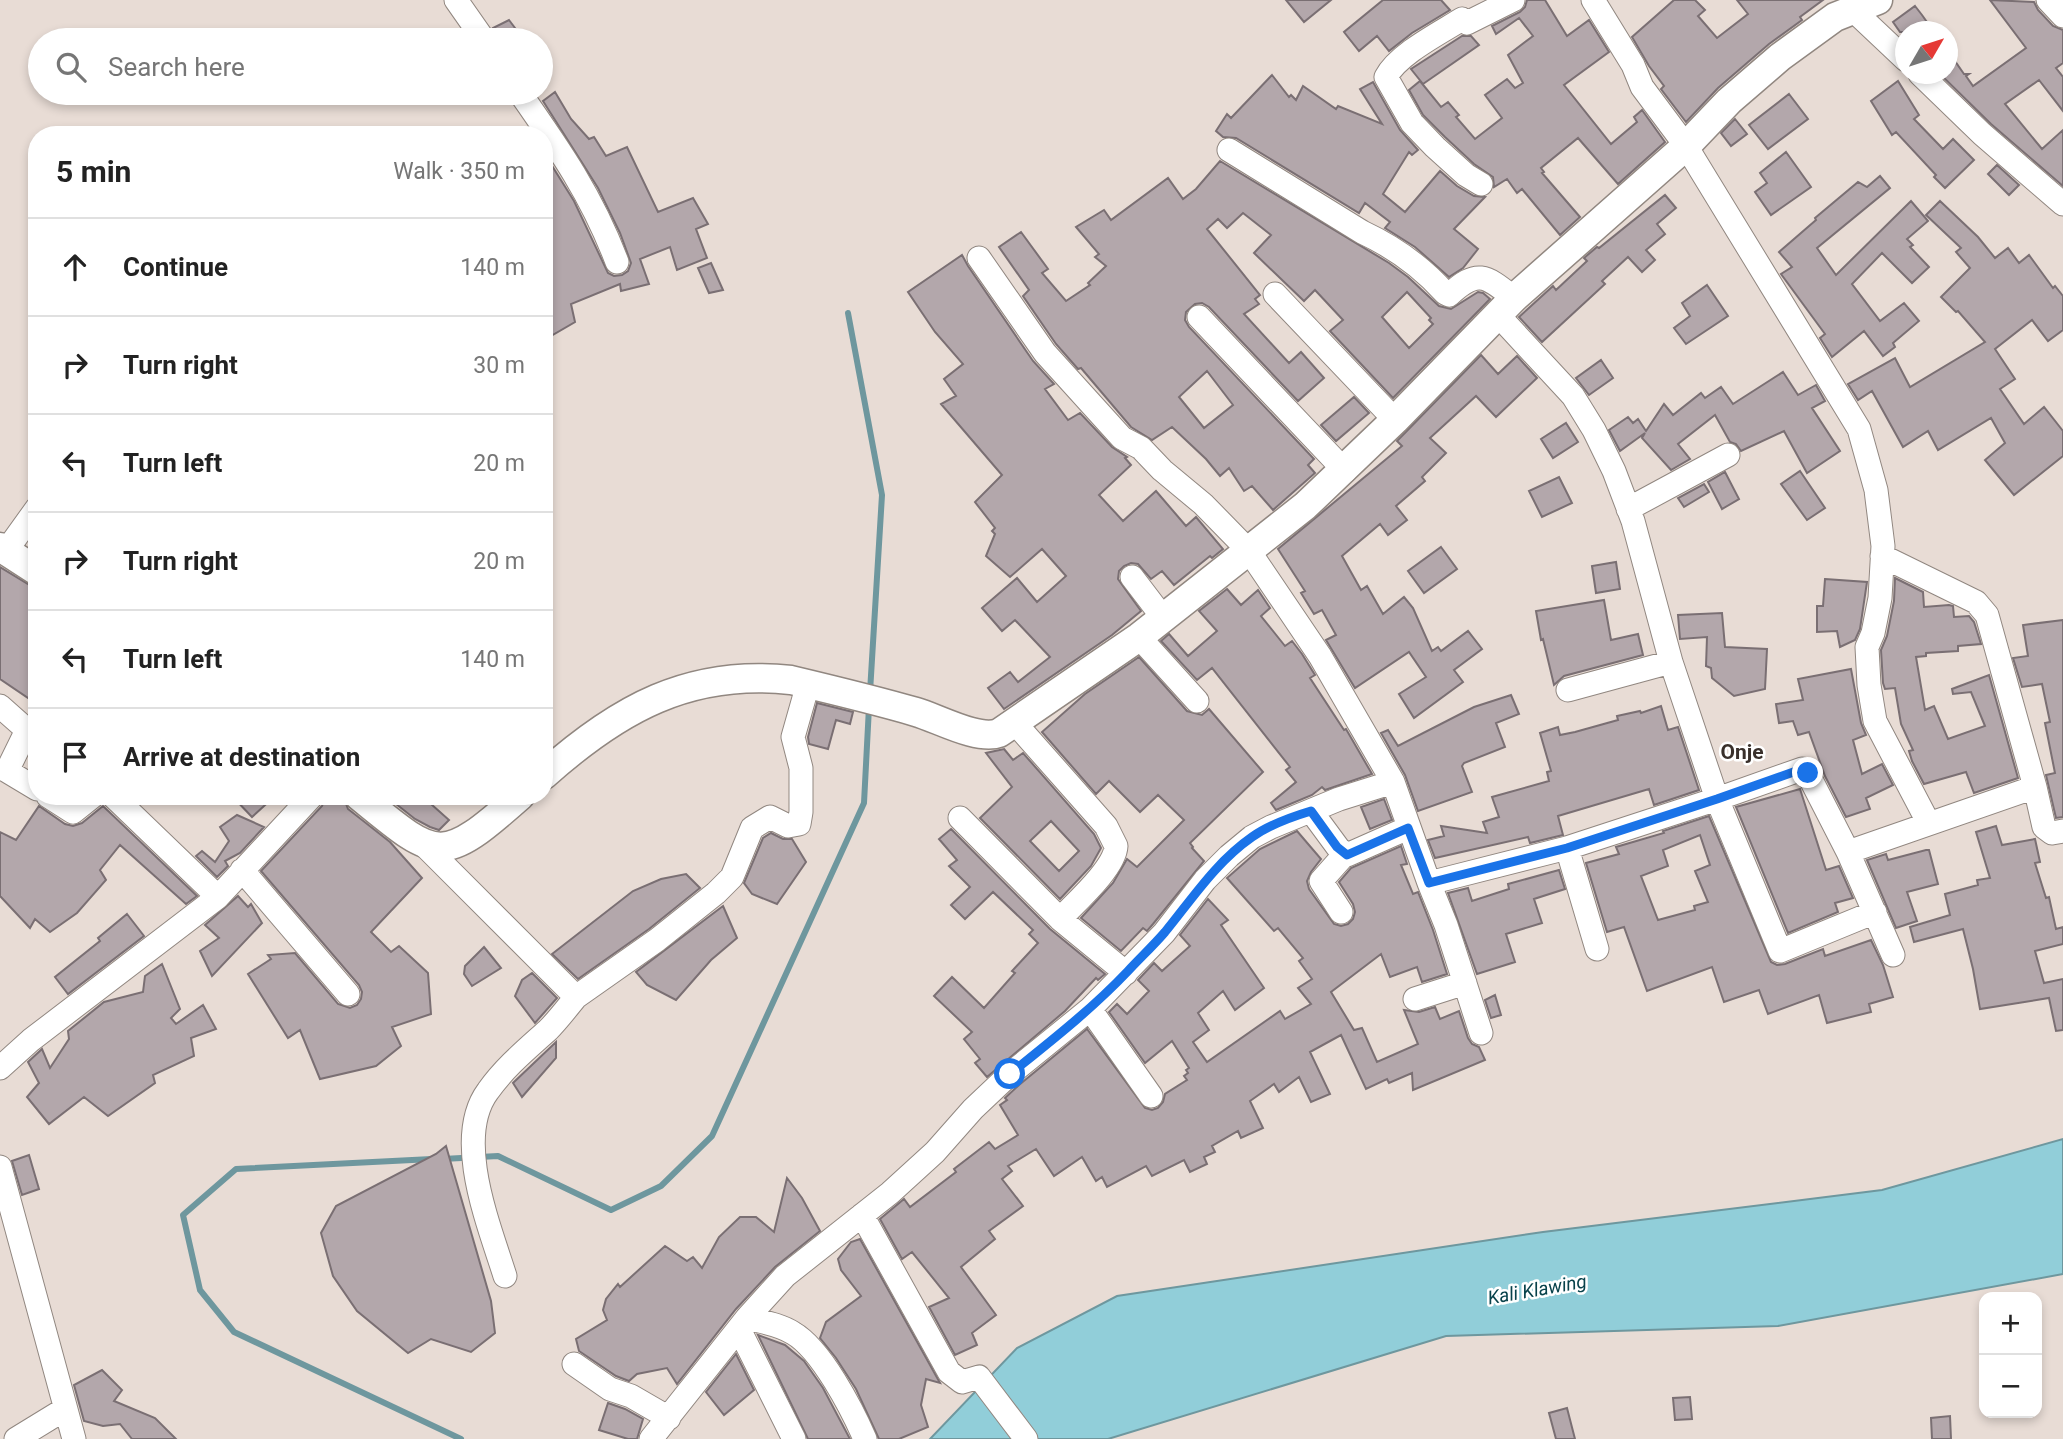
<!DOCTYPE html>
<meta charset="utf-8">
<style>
body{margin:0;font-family:Roboto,sans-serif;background:#f2f2f2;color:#222}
.controls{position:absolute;right:21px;bottom:21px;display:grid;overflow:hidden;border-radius:14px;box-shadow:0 4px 10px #0003}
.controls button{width:63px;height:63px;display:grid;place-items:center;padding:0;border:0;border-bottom:2px solid #e0e0e0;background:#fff;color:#222;font:35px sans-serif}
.compass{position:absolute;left:1895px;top:21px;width:63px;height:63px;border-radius:50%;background:#fff;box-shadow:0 4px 10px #0003;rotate:51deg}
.stop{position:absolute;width:21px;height:21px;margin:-16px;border:5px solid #1a73e8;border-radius:50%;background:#fff}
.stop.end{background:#1a73e8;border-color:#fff;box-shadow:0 2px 7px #0008}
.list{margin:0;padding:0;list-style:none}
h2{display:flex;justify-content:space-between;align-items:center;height:91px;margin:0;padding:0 28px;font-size:30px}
h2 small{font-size:23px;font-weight:400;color:#767676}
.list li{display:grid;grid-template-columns:46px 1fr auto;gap:21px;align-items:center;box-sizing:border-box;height:98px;padding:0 28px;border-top:2px solid #e0e0e0}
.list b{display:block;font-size:26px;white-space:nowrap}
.list em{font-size:23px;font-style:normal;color:#767676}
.icon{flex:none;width:38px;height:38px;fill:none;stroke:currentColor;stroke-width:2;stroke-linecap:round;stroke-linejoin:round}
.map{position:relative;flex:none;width:2063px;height:1439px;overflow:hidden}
.search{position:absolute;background:#fff;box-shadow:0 4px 10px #0003;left:28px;top:28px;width:525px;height:77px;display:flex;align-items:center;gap:18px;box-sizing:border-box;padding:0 24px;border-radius:38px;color:#767676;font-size:26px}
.panel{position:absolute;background:#fff;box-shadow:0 4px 10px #0003;left:28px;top:126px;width:525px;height:679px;border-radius:28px}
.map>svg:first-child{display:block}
.water{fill:#91ced9;stroke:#6e979e;stroke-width:2}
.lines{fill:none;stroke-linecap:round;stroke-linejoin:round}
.stream{stroke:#6e979e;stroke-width:6}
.building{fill:#b3a7ab;stroke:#7a6f73;stroke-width:2;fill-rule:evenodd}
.minor-casing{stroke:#918780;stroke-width:25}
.tertiary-casing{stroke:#918780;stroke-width:31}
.minor{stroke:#fff;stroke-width:23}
.tertiary{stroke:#fff;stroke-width:28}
.route{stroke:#1a73e8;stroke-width:9}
.labels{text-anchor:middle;stroke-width:5;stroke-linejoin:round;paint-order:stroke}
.water-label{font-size:19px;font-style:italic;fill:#08424b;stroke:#fff}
.quarter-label{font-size:21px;font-weight:bold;fill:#39302b;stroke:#fff}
</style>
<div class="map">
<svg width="2063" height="1439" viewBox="0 0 2063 1439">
<rect width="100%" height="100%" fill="#e8dcd5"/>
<path class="water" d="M2063,1139V1274L1778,1326L1446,1336L1108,1439H930L1017,1348L1117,1296L1543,1232L1882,1190Z"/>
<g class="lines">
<path class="stream" d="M848,313L882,495L870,692
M432,1159L236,1169L183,1215L200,1290L234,1332L461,1439
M443,1159L498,1156L611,1210L661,1186L712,1136L864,803L869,707"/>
</g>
<path class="building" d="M1286,0H1331L1304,22Z
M1383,0H1441L1450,10L1412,33L1389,51L1377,36L1359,51L1344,32Z
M1527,0H1545L1567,36L1589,20L1609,52L1564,85L1611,144L1637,122L1634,117L1642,110L1665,142L1618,184L1578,138L1541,168L1544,172L1542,173L1580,217L1560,235L1522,189L1517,193L1507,179L1494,187L1493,177L1474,164L1445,137L1423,115L1409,90L1420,81L1441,107L1448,102L1459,115L1456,117L1475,139L1502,118L1485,95L1507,79L1515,88L1523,83L1508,55L1533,36L1519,18L1496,34L1492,26L1520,12L1525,7Z
M1674,0H1695L1705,10L1698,16L1717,38L1748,14L1737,0H1823L1800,17L1802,20L1769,44L1718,88L1686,122L1661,89L1664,86L1649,66L1632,37Z
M1990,0L2034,2L2038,10L2053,26L2063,30V63L2056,68L2063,77V111L2039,80L2005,104L2042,149L2063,130V186L1991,124L1940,74H1948V51L1964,74H1969L1966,76L1973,86L2026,48Z
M1915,6L1922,15L1934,32H1900L1893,22Z
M509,20L524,40H498L493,28Z
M1462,36H1471L1479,45L1423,84L1411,69Z
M1272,75L1289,97L1291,95L1296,100L1303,86L1336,109L1338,106L1382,124L1360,89L1373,82L1400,130L1418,150L1412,155L1409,152L1383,194L1405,212L1440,171L1457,186L1474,196L1485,197L1454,229L1478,249L1463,268L1449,277L1415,247L1385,228L1390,222L1365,203L1359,213L1236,138L1223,137L1216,131L1227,114L1231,118Z
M1898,81L1919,115L1914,119L1943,149L1953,139L1974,160L1945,188L1934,177L1936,175L1896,132L1892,135L1871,101Z
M555,92L571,119L589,139L594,137L606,156L627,147L658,212L693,198L708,224L696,229L707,258L677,270L670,247L640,259L649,284L621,291L620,284L571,304L575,322L544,340V153L574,201L608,273L614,276L622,275L628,271L631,263L620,233L598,188L543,101Z
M1789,94L1808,119L1768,149L1749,125Z
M1735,119L1747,134L1731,146L1721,133Z
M1786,152L1811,187L1771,215L1755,192L1767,183L1760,173Z
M1220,161L1389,263L1408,277L1439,306L1451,309L1478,292L1483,293L1490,299L1393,398L1330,331L1343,320L1315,290L1304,301L1254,253L1271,235L1243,213L1227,228L1218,219L1207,229L1260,295L1255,299L1259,304L1244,314L1289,363L1301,352L1324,378L1298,401L1209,307L1202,303L1195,304L1186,312L1185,320L1189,327L1314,459L1308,465L1315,473L1273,510L1252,486L1244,491L1229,468L1220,476L1206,459L1172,427L1152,440L1131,427L1081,368L1078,369L1056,344L1023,296L1029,290L999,247L1021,232L1048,269L1042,273L1066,301L1090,285L1088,283L1106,266L1095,257L1099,254L1076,227L1104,210L1111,220L1168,178L1183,199L1196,189ZM1407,292L1431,318L1429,320L1433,324L1409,348L1382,317ZM1207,371L1233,405L1204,428L1179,397Z
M1997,165L2019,185L2009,195L1988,174Z
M1880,176L1890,188L1817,248L1836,275L1911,201L1928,221L1907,239L1913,245L1910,247L1929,267L1912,283L1882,253L1852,284L1880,321L1904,303L1919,321L1893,343L1895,347L1883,356L1864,331L1832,357L1820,338L1825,334L1781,274L1792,267L1779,252L1816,220L1815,218L1858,182L1867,187Z
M1665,195L1676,208L1657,224L1665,234L1646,250L1655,260L1642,272L1628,257L1602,281L1605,284L1542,342L1519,317L1553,286L1556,290L1587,261L1584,258L1597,247L1599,248Z
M1940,201L1978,237L1995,258L2008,248L2019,263L2029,255L2053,288L2055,286L2063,296V330L2048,341L2032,320L1995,349L2015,379L2000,389L2024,424L2044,407L2063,431V456L2014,495L1985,460L2005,443L1991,418L1938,450L1928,431L1903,447L1872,391L1858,400L1848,384L1895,358L1910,387L1985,342L1958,311L1956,312L1941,297L1970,268L1956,252L1961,248L1926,215Z
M962,255L968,266L1033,361L1054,384L1045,389L1068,420L1080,413L1112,447L1127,457L1125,458L1131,465L1099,495L1123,521L1156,491L1186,526L1196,517L1223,549L1212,558L1210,556L1174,585L1162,571L1151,579L1138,564L1131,563L1124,566L1119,571L1118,579L1141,611L1112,635L1004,709L988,688L1010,672L1018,682L1050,657L1015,620L1002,631L982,608L1017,578L1037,602L1066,576L1042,549L1010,577L986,556L995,534L992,531L995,528L975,502L1002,475L941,404L956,396L944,379L963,364L935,332L908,292Z
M711,263L723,290L709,293L698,268Z
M1707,285L1728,316L1686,344L1674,328L1690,316L1682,303Z
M1481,355L1498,374L1517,356L1537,378L1496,417L1476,396L1430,438L1446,453L1422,477L1425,481L1396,506L1407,520L1388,535L1380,524L1342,556L1361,590L1367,586L1383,614L1404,597L1413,608L1432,651L1438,647L1441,651L1468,631L1482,649L1454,670L1463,682L1414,718L1399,694L1426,677L1409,652L1355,688L1326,640L1336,635L1322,610L1314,614L1301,593L1305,591L1278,549L1402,446L1397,441Z
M1601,360L1613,378L1589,395L1576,378Z
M1783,372L1798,395L1816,385L1825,401L1812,408L1840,451L1807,473L1784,431L1741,451L1736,444L1730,442L1715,415L1678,444L1690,459L1671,470L1642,438L1645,433L1620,451L1609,430L1628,417L1633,423L1638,419L1646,431L1664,404L1673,415L1701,393L1705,398L1721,387L1733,404Z
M1354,397L1369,413L1336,441L1321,425Z
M1566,423L1578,442L1553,458L1541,439Z
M1800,471L1825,508L1807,520L1781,484Z
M1725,472L1739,499L1722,509L1708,482Z
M1559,477L1572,503L1542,517L1529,491Z
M1704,484L1709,492L1684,507L1678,498Z
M1441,547L1457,569L1424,593L1408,571Z
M1616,562L1620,589L1596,593L1592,566Z
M0,567L31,586V590L37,595V704L0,679Z
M1895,578L1923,592L1924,607L1949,605L1953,606L1954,617L1969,616L1974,622L1981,644L1958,646V651L1926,653V656L1916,657L1925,710L1934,706L1948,739L1985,726L1971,692L1953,694L1952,689L1989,675L2018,778L1974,793L1966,772L1924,784L1912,761L1909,751L1913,750L1901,724L1895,688L1885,689L1883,683L1881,650L1887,636L1894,601Z
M1825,579L1867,582L1860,629L1855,640L1840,647L1837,631L1817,632V606H1823Z
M1227,589L1241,605L1258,590L1270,608L1261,616L1285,646L1292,641L1302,654L1315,675L1310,678L1344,730L1346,729L1372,774L1325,790L1322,787L1312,795L1276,810L1271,803L1296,782L1286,770L1290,767L1212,668L1197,680L1161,641L1169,634L1188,656L1217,631L1199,611Z
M1604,600L1611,640L1638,634L1643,655L1564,676L1554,685L1543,639L1541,640L1536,611Z
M1722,613L1725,647L1767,649L1765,689L1734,696L1712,678L1711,668L1706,666L1707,637L1680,639L1678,615Z
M2063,620V817L2056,818L2046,775L2055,773L2045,723L2050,722L2042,684L2022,687L2013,658L2028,656L2023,625Z
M1139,657L1187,711L1202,715L1209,709L1263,772L1190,843L1193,847L1192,848L1204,861L1153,924L1147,931L1143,928L1121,951L1081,918L1113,883L1127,859L1137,867L1184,820L1158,795L1140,812L1109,781L1096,794L1042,732L1085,694Z
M1851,669L1861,723L1866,735L1853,740L1862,774L1882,764L1893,785L1866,798L1870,809L1846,817L1825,776L1809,732L1798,735L1793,721L1779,723L1776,704L1803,700L1798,679Z
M1511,695L1519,714L1496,723L1505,747L1464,763L1462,766L1472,792L1418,811L1405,775L1381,733L1388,730L1398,746L1474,707Z
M817,703L853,712L850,724L836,720L828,749L809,744L808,737Z
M1661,706L1668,730L1678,727L1699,790L1654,805L1649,789L1558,816L1563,835L1530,843L1528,837L1435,858L1428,840L1444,836L1441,826L1487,833L1483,822L1499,817L1492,797L1549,781L1547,772L1551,771L1540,733L1558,727L1560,735L1575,732L1618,720L1617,716L1640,711L1641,713Z
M1004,749L1013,760L1023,753L1094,834L1101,848L1091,866L1060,899L980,818L1012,787L986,753ZM1051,821L1079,851L1059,871L1030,841Z
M1800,789L1826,870L1839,866L1853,898L1835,903L1838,912L1788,933L1736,807Z
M232,796H275L252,817Z
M326,796H343L348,809L390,842L422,878L371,932L391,952L399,946L428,973L431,1014L392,1027L401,1046L376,1066L320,1079L300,1030L288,1038L248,974L271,959L268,955L295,953L338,1004L350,1008L357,1005L361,999L362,992L359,985L261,871L322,806Z
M386,796H422L449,820L439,830L430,827L415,819Z
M1384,799L1392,820L1370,829L1361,807Z
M39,806L65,824L73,826L82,823L103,806L197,896L186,904L120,845L100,870L106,880L77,913L50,932L35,919L30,928L0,896V832L16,840Z
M237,815L264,827L240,853L225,861L228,866L217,877L196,856L202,851L215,862L229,841L220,827Z
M1709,816L1771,962L1777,965L1785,964L1823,949L1825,956L1871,940L1883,965L1893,997L1869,1004L1871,1012L1827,1023L1819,995L1768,1014L1759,990L1724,1002L1712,967L1647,991L1624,927L1607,932L1586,863L1619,854L1616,847L1664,833L1663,831ZM1700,835L1710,865L1695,871L1708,902L1694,906L1695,910L1658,920L1641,876L1668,866L1663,850Z
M1996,826L2002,845L2035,839L2040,862L2035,863L2046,898L2049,897L2056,929L2063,927V944L2035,951L2044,983L2063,979V1030L2056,1031L2049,998L1980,1009L1973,969L1963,929L1914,942L1910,927L1950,915L1945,894L1978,885L1977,880L1990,878L1976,832Z
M951,829L1050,929L1105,974L1098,980L1096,978L1065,1011L987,1077L975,1063L980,1059L964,1039L972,1032L934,996L952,977L984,1008L1015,973L1012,971L1038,943L1029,934L1033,930L993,892L965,919L951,905L970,887L949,866L957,860L939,839Z
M1297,831L1321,859L1311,872L1307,881L1309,889L1334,924L1341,926L1348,924L1353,919L1355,912L1353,904L1339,882L1351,868L1401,846L1407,864L1401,865L1413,894L1418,892L1433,930L1447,974L1422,982L1417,967L1390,977L1381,954L1331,992L1354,1030L1362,1028L1377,1062L1418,1044L1404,1010L1419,1012L1435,1007L1440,1019L1459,1011L1468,1038L1472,1044L1479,1047L1485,1060L1413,1090L1412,1073L1389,1083L1387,1079L1366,1089L1341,1035L1310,1052L1330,1094L1311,1102L1299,1077L1279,1092L1274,1084L1250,1101L1263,1128L1241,1138L1238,1131L1212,1146L1215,1152L1204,1157L1207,1164L1190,1172L1184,1160L1152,1176L1146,1166L1107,1187L1102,1177L1096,1181L1082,1157L1054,1176L1036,1149L1008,1166L1012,1171L1002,1179L1023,1206L989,1231L995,1239L961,1267L996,1315L972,1333L977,1345L955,1355L929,1307L949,1298L912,1252L902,1259L880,1219L904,1199L910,1207L956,1172L954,1169L989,1142L995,1149L1018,1135L1000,1105L1007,1100L1005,1098L1019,1085L1087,1029L1145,1108L1152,1110L1158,1108L1163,1102L1165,1094L1187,1080L1184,1076L1188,1073L1186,1070L1189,1068L1172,1041L1145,1063L1109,1012L1117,1004L1127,1014L1149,991L1138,980L1154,963L1162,971L1190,946L1180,935L1208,899L1228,920L1221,925L1264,988L1235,1010L1223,991L1198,1013L1209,1030L1193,1042L1207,1062L1280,1011L1285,1019L1311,1004L1298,988L1312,979L1299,961L1303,958L1278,928L1274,931L1227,878L1260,849Z
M771,833L783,839H792L806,862L777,904L752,894L744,883L763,838Z
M1926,850H1929L1938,884L1907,892L1917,921L1896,928L1867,860L1886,854L1888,860Z
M1559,870L1565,889L1534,899L1542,923L1506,934L1515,962L1477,974L1448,893L1468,888L1472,901L1509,889L1508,884Z
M686,874L700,888L649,929L578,979L552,954L633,891L661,879Z
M238,896L248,907L251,904L262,923L212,976L200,951L219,938L205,925Z
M723,906L737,938L711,960L676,1000L647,985L636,972Z
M127,914L144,936L68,994L55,977L100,941L98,938Z
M484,947L501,968L472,986L464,974L465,966Z
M162,964L180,1009L171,1018L176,1024L203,1005L216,1029L191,1038L194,1056L153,1075L155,1083L108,1116L84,1097L49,1124L27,1097L39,1083L28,1062L42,1049L50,1068L69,1039L68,1031L104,1002L143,992L145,976Z
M532,973L557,998L535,1023L515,996L522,980Z
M1495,995L1501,1015L1491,1018L1485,1000Z
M556,1042V1058L522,1097L513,1083Z
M446,1146L491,1301L495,1333L471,1352L431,1339L408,1353L357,1311L333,1276L321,1233L336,1206L436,1154Z
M29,1155L39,1189L22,1195L12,1161Z
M787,1178L802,1198L820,1231L775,1267L736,1309L677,1384L667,1368L637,1374L629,1381L616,1376L579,1351L576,1339L607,1320L603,1310L606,1299L618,1284L620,1287L665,1246L687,1261L693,1257L702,1268L719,1237L740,1217H756L774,1232Z
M860,1239L940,1383L926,1379L921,1405L928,1427L899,1439H879L856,1389L836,1358L820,1338L826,1322L861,1296L841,1270L838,1259L851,1242Z
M758,1335L785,1345L804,1361L823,1388L850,1439H808Z
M736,1354L754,1390L724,1415L706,1392Z
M102,1370L122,1390L114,1401L155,1418L176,1439H132L120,1424L103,1426L84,1421L74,1385Z
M1690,1397L1692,1419L1675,1420L1673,1398Z
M608,1403L625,1409L643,1419L637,1439H628L599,1430Z
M1567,1408L1575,1439H1556L1549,1413Z
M1950,1416L1951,1439H1932L1931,1418Z"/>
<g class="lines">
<g class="minor-casing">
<path id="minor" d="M456,0L484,40
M1593,0L1633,65L1642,87L1686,146L1859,429L1876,490L1883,546L1880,598L1873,633L1867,647L1869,685L1875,721L1928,822
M2048,0L2063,16
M1853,10L1906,60
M1920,74L1982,134L2063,204
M520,93C560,150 592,196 617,262
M1229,150L1362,232C1394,247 1422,267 1445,293L1449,295C1478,268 1486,276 1514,298
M1481,184L1466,175L1435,147L1412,123L1386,77C1398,54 1440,33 1462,19L1467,23L1513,0
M1275,294L1395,420
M1498,315L1573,396L1594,430L1614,471L1633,521L1671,662L1717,799L1780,951L1875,912
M1199,317L1345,471
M1628,509L1728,455
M6,551L37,508
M1132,577L1164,619
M1139,637L1197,701
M1568,690L1671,662
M0,706L27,730L7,771L37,789
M1015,723L1106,826L1116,846C1115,868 1075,903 1060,919
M1393,782L1429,883L1567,848L1717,799L1802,769L1806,770L1848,852L2035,787L1987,615L1976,602L1882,556
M2035,787L2044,827L2052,833L2063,831
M48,796L73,812L93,796
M113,796L218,897
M1311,811L1339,849L1347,855L1408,828
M960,818L1060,919L1126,973
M424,845L576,997L657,940L716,893L732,877L752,828L770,817L788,826L799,824L801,812V768L793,737L808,684
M1567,848L1597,949
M1848,852L1893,955
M242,870L348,994
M1429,883L1446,925L1481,1033
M1341,912L1321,881L1345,854
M1415,999L1465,983
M1090,1009L1151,1096
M0,1068L31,1040L218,897L312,796
M0,1167L74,1439
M862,1215L949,1372L962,1382L979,1377L1026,1439
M505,1276C489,1225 453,1138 488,1091C505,1067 527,1049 548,1030C558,1020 567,1008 576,997
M747,1318C762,1322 779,1324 793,1333C821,1349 852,1409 865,1439
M739,1329L794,1439
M574,1364L610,1389L631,1396L669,1418
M16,1439L65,1409
M651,1439L747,1318L785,1276L890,1193L935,1152L973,1109L1010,1074L1090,1009L1164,933L1205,880L1229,856L1252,837L1271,827L1339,799L1393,782L1320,656L1249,551L1203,504L1162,470L1141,448L1122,438L1045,353L979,258"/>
</g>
<g class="tertiary-casing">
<path id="tertiary" d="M0,547L37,571
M544,775C618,709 689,669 791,680C833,690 875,700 916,712C937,718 978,741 999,733L1139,637L1305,506L1395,420L1514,298L1686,146L1729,101L1780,57L1835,17L1878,0
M359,796C438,861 441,866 520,796"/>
</g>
<use href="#minor" class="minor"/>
<use href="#tertiary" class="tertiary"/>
</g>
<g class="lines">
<path class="route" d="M1010,1074C1051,1041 1092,1009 1128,971C1140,958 1153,946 1165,932C1192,899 1216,862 1252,837C1269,825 1291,817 1311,811L1337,847L1347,855L1408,828L1429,883L1567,848L1717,799L1802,769L1808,773"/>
</g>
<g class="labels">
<g class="water-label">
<text transform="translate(1537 1289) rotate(-10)" y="7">Kali Klawing</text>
</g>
<g class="quarter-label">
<text x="1742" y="759">Onje</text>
</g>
</g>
</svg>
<div class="controls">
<button>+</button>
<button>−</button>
</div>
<svg class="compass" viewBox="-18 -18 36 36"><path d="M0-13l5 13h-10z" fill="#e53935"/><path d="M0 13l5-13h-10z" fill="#767676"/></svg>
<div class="stop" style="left:1010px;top:1074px"></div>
<div class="stop end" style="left:1808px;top:773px"></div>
<div class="search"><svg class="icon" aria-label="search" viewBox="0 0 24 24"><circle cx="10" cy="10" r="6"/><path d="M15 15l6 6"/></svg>Search here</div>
<section class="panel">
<h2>5 min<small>Walk · 350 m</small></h2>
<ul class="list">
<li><svg class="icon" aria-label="ahead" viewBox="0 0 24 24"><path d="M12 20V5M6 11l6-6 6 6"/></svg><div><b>Continue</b></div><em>140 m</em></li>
<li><svg class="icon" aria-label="right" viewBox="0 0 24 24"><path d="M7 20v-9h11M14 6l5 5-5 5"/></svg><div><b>Turn right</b></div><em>30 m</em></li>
<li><svg class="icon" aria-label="left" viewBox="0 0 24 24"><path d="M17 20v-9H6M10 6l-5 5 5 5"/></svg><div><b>Turn left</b></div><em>20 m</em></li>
<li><svg class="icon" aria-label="right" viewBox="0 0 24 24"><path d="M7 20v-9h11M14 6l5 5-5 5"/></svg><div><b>Turn right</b></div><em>20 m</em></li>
<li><svg class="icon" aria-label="left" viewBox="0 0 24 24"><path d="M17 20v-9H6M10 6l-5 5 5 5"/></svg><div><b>Turn left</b></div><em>140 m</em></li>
<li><svg class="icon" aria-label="arrive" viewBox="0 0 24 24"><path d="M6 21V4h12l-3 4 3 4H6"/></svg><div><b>Arrive at destination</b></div></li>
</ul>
</section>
</div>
